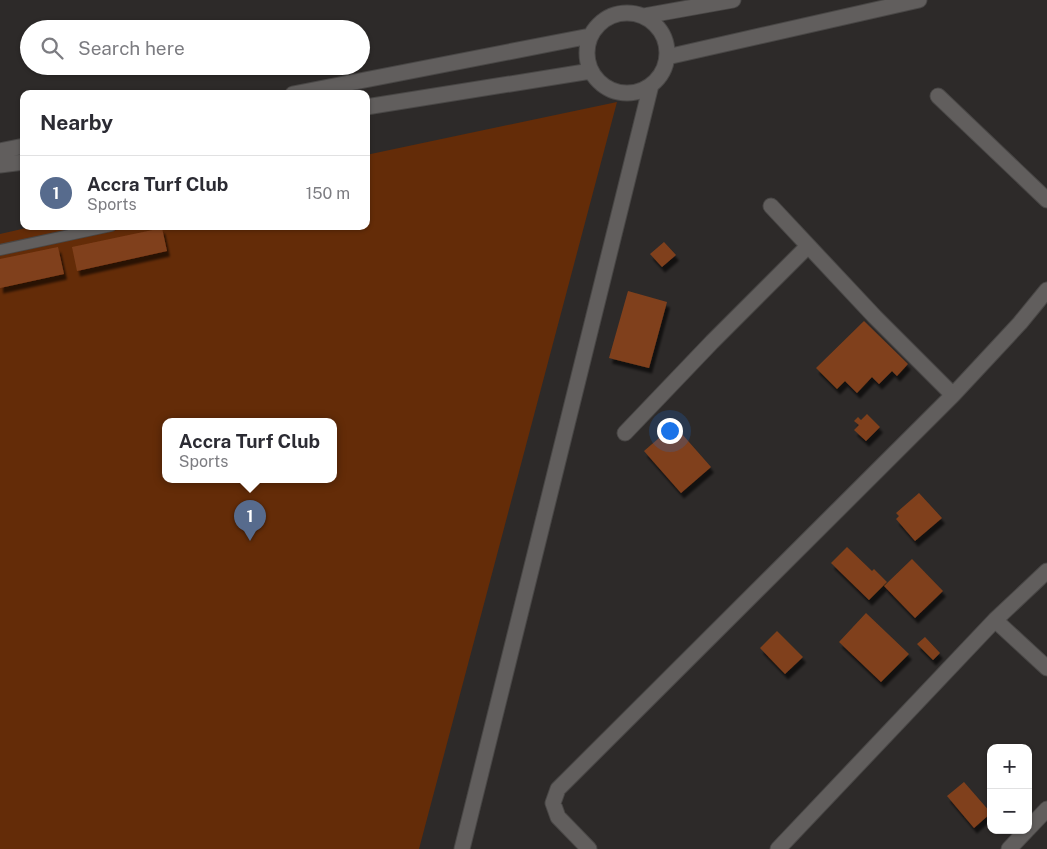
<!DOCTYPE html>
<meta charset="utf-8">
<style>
body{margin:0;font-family:"Public Sans",sans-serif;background:#f7f7f7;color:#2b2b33}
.controls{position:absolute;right:15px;bottom:15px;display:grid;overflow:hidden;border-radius:10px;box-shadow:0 1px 4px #0004}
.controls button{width:45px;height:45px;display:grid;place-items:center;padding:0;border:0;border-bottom:1px solid #e1e1e2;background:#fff;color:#2b2b33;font:25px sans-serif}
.you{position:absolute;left:669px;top:430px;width:18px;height:18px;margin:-12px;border:4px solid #fff;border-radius:50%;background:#1a73e8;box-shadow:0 0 0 8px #1a73e833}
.badge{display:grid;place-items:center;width:32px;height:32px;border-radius:50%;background:#576b8d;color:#fff;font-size:16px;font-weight:700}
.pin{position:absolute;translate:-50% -41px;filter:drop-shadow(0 1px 2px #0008)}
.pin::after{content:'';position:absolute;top:26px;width:18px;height:15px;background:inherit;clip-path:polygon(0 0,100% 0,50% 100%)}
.popup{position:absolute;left:162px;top:418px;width:175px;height:65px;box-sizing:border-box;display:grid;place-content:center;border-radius:10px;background:#fff;filter:drop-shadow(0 1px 4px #0005);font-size:16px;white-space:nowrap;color:#7c7c81}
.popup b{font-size:19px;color:#2b2b33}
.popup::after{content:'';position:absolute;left:50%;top:100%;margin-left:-10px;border:10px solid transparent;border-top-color:#fff}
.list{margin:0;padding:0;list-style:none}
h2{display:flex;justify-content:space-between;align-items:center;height:65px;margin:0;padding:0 20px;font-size:21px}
h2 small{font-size:16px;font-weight:400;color:#7c7c81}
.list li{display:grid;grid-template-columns:32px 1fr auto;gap:15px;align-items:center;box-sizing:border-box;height:75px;padding:0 20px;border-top:1px solid #e1e1e2}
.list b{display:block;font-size:19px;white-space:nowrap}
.list p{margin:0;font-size:16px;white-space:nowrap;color:#7c7c81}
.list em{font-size:16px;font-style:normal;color:#7c7c81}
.icon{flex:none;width:28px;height:28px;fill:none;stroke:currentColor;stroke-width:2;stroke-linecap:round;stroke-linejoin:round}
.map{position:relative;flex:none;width:1047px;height:849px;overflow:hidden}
.search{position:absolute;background:#fff;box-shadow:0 1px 4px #0004;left:20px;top:20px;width:350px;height:55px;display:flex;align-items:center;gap:12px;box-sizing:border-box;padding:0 18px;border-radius:28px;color:#7c7c81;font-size:19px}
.panel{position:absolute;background:#fff;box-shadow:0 1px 4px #0004;left:20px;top:90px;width:350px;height:140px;border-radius:10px}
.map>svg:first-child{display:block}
.green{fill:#642c08;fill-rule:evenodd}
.building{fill:#80401c;filter:url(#shadow)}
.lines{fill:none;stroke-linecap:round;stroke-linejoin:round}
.service-casing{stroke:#494746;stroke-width:12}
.minor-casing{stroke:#494746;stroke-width:17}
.service{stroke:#615e5d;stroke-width:10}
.minor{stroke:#615e5d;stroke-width:15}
</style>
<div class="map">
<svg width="1047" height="849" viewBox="0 0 1047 849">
<defs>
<filter id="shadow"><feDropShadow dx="3" dy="5.5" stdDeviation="1" flood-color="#0009"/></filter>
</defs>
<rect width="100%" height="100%" fill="#2d2a29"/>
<path class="green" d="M617,102L419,849H0V234L35,226H366V155ZM166,422H334V480H166Z"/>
<path class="building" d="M162,228L167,251L77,271L72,247Z
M664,242L676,255L662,267L650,254Z
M58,247L64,274L0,288V259Z
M628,291L667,302L649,368L609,358Z
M864,321L908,364L897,376L892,371L879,384L872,377L857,393L845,381L837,389L816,368Z
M867,414L880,427L866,441L854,430L859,425L854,421L858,417L861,420Z
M674,425L711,467L681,493L644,451Z
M919,493L942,518L915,541L896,519L899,516L896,513Z
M847,547L872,571L874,569L887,582L869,600L831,563Z
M912,559L943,591L915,618L884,586Z
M866,613L909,654L881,682L839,642Z
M777,631L803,657L785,674L760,648Z
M925,637L940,653L933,660L917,644Z
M964,782L991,813L974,828L947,796Z"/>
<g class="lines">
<g class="service-casing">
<path id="service" d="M0,250L111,226"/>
</g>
<g class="minor-casing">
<path id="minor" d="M587 53a40 40 0 1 1 80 0a40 40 0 1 1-80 0Z
M644,16L733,0
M667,57L919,0
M293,94L590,36
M938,96L1047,200
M366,107L591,71
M0,151L24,146
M0,165L24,162
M771,206L875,317L953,395
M625,433L712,342L808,246
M995,620L1047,668
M1028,829L1047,809
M462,849L651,85
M589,849L558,817L553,803L558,789L953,395L1020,323L1047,290
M778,849L995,620L1047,571
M1009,849L1027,830"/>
</g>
<use href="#service" class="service"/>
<use href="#minor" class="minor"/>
</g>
</svg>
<div class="controls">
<button>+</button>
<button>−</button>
</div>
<div class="you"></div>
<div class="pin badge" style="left:250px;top:541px">1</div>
<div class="popup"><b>Accra Turf Club</b>Sports</div>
<div class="search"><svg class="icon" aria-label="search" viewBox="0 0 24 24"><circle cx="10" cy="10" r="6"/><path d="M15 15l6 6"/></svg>Search here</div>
<section class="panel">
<h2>Nearby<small></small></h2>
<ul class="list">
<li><span class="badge">1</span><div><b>Accra Turf Club</b><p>Sports</p></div><em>150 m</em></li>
</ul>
</section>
</div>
